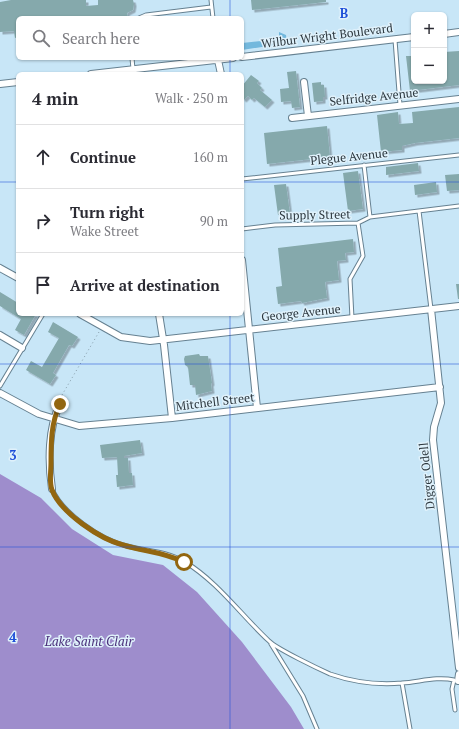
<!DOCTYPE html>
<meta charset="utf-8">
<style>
body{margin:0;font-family:"PT Serif",serif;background:#f2f2f3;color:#2b2b33}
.controls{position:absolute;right:12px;top:12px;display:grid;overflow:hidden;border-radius:6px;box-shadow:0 1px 3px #0004}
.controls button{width:36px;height:36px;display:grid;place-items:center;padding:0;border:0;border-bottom:1px solid #e1e1e2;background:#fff;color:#2b2b33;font:20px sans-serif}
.stop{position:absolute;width:12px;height:12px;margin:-9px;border:3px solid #926610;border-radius:50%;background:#fff}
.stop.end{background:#926610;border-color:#fff;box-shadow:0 1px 4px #0008}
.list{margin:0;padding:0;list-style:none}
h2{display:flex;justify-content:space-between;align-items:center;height:52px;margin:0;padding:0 16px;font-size:17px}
h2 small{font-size:13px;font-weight:400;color:#7c7c81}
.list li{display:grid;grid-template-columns:26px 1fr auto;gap:12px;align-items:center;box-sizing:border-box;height:64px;padding:0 16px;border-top:1px solid #e1e1e2}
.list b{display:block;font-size:15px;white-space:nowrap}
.list p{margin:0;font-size:13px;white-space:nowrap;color:#7c7c81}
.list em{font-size:13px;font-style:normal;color:#7c7c81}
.icon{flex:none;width:22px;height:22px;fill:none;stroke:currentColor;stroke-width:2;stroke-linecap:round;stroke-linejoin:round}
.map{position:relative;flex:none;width:459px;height:729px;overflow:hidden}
.search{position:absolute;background:#fff;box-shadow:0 1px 3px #0004;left:16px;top:16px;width:228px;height:44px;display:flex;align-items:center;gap:10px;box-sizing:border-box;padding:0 14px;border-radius:6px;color:#7c7c81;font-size:15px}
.panel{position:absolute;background:#fff;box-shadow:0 1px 3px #0004;left:16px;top:72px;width:228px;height:244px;border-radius:6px}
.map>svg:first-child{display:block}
.green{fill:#73b8dd}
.water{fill:#9e8dcc}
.building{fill:#85a9ac;filter:url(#shadow)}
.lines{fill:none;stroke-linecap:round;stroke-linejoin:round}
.lane-casing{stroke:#668191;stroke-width:5}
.street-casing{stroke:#668191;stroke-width:8}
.path{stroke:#849aa7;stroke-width:1;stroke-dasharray:1 3;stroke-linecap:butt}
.lane{stroke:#fff;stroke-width:3}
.street{stroke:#fff;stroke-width:6}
.route{stroke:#926610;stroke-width:5}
.grid{fill:none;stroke:#1d4ed8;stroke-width:1;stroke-opacity:0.55}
.labels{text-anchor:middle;stroke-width:3;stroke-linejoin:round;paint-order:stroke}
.street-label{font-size:12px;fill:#2d383f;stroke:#dff1fb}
.water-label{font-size:13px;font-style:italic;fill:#4b317c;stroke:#dff1fb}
.grid-label{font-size:13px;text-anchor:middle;font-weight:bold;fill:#1d4ed8;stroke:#dff1fb;stroke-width:3;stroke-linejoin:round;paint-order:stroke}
</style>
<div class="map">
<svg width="459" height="729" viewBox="0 0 459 729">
<defs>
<filter id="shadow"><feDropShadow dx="2.5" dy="2.5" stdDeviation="0" flood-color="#0004"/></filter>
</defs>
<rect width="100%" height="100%" fill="#c8e6f7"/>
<path class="green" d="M279,32L286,35L287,43L242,50V43L279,39Z"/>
<path class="water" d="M0,474L41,498L72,529L113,555L163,565L197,592L242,642L291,707L304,729H0Z"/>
<path class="building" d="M11,0H86V6L98,5V0H133L134,4L133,10L127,13L128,18H18V37L15,38L14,31L0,32V2Z
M251,0H326V2L252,10Z
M459,51V85L410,91L406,56H414V81H444V52Z
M296,71L300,107L292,108L291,101L281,102L280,89L289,88L287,72Z
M251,75L259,81L257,83L262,88L260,90L272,100L265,107L254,98L252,100L248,96L244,100L242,98V86Z
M321,82V85H324L325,97H323V101L314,102L312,83Z
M459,107V138L415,143L402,146V150L381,152L377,115L398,112L399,124L413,123L412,112Z
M327,126L330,157L267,164L264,133Z
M418,163L419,171L386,175V167Z
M358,171L363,209L348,211L343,173Z
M459,174V190L447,191L445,175Z
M436,182L437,192L415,195L414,185Z
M286,184L290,214L278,215L274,185Z
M353,239L354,252L345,253L346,260L337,261L339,280L325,282L327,298L302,303L301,301L278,304L276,287L282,286L278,248Z
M456,284H459V299H458Z
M0,292L18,303V314H36L24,335L15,330L21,319L0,306Z
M53,322L78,337L72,346L69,345L53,373L56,375L50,384L26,370L31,361L42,367L59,338L48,332Z
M199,354L200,356H208L212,383L211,384L212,391L196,395L195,385H190L188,367L185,365L184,359L185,356Z
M140,440L142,453L124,456V458H128L129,473H132L133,485L117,487L116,475H118L117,457L102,458L100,445Z"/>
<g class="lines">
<g class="lane-casing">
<path id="lane" d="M211,0L213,18
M139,18L146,15L211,7
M395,40L400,105
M132,58L133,69
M364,165L370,217
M242,179L459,155
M419,211L431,309
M242,229L275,225L358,223L370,217L459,206
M352,318L350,279L363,256L358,223
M0,386L43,314
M52,489C62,513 101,540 127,546C146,551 167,551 185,562C218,582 241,615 269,641C277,649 319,669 330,674C353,682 379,685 402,683C419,682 437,676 454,680L452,689L455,710
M271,644L303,696L317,729
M402,683L410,729"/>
</g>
<g class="street-casing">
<path id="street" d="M444,34L459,32
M242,57L414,37
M218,60L221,74
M91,74L233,58
M304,82L308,116
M0,84L18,82
M292,118L459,99
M242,260L257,408
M0,268L18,278
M431,309L441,403L434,427L433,440L459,668
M80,314L121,337L150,341L459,306
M159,314L164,345L172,418
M0,335L22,348
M0,393L39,414L79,426L172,418L440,387
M52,489C48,462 48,428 60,404
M458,681L459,674"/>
</g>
<path class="path" d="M62,395L99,332"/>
<use href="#lane" class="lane"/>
<use href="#street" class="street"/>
</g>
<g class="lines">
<path class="route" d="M60,404C51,423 51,442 51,463C51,472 49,482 52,490C61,513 100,539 123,545C145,552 161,551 184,562"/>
</g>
<path class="grid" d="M230,0V18M230,58V74M0,182H18M242,182H459M230,314V729M0,364H459M0,547H459"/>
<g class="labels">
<g class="street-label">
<text transform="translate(327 36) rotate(-7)" y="4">Wilbur Wright Boulevard</text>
<text transform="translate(374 97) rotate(-6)" y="4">Selfridge Avenue</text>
<text transform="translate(349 157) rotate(-6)" y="4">Plegue Avenue</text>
<text transform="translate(315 215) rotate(-1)" y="4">Supply Street</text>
<text transform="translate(301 313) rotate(-6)" y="4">George Avenue</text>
<text transform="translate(215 402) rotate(-7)" y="4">Mitchell Street</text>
<text transform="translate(427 476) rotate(-96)" y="4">Digger Odell</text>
</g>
<g class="water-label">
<text x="89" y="646">Lake Saint Clair</text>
</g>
</g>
<g class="grid-label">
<text x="344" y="18">B</text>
<text x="13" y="460">3</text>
<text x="13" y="642">4</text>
</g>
</svg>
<div class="controls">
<button>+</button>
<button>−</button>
</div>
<div class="stop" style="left:184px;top:562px"></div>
<div class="stop end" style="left:60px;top:404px"></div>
<div class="search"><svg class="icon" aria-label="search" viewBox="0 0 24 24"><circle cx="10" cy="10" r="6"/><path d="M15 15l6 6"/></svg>Search here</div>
<section class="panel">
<h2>4 min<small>Walk · 250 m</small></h2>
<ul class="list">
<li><svg class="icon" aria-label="ahead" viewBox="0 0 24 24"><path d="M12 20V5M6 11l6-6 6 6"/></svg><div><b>Continue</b></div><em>160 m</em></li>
<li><svg class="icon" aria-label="right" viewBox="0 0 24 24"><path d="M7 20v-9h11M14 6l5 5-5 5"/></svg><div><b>Turn right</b><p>Wake Street</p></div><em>90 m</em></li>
<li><svg class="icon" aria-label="arrive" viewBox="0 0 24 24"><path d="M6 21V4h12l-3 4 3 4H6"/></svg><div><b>Arrive at destination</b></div></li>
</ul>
</section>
</div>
